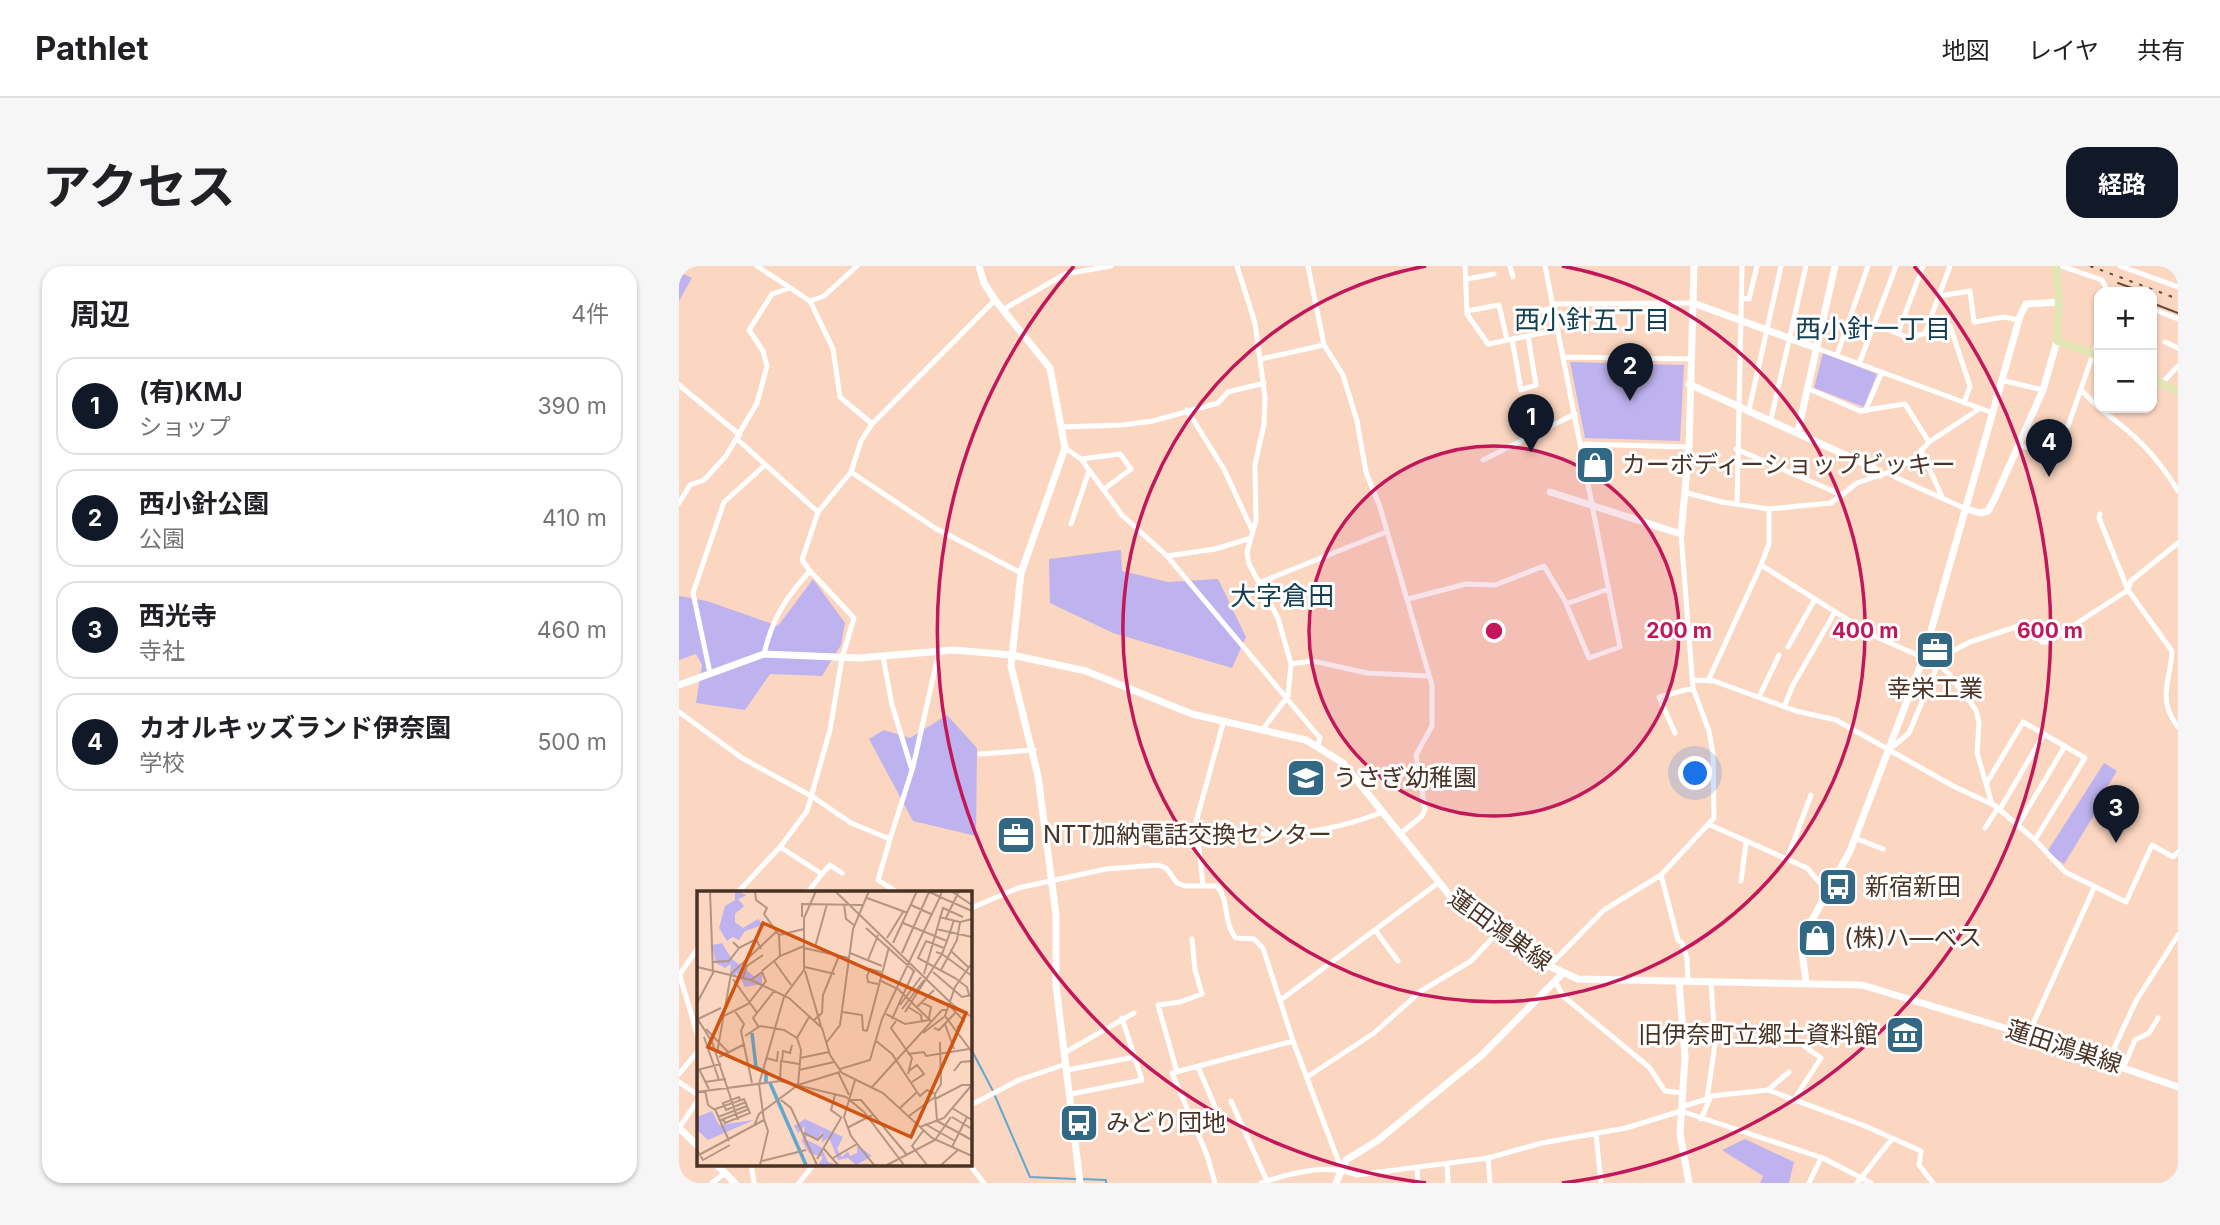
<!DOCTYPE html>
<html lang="ja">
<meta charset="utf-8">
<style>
body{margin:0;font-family:Inter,"Noto Sans JP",sans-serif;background:#f6f6f6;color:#202124}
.controls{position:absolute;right:21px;top:21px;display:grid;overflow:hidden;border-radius:14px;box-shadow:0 2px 5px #0004}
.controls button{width:63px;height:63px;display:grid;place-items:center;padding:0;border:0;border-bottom:2px solid #e0e0e0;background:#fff;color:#202124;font:35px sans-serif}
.you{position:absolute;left:1017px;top:508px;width:24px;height:24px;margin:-18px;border:5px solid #fff;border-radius:50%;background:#1a73e8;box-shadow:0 0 0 10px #1a73e833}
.badge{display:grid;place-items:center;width:46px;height:46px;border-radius:50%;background:#111827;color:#fff;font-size:23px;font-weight:700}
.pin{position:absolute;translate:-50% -58px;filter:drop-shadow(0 2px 4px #0008)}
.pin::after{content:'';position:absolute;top:37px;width:24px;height:21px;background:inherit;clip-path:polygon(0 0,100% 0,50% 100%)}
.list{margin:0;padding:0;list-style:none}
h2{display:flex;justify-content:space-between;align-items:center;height:91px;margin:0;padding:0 28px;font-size:30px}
h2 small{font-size:23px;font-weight:400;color:#757577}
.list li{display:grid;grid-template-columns:46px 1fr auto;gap:21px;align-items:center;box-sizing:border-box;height:98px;margin:0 14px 14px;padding:0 14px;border:2px solid #e0e0e0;border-radius:21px}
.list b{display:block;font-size:26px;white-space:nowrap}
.list p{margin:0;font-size:23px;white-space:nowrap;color:#757577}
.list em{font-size:23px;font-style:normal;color:#757577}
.map{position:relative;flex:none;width:1499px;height:917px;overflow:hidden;border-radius:21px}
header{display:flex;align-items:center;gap:42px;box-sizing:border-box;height:98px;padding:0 35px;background:#fff;border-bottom:2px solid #e0e0e0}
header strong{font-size:33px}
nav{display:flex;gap:38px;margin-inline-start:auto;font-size:24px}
.intro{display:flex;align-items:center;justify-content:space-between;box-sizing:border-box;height:168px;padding:0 42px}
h1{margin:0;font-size:49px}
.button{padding:18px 32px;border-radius:21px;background:#111827;color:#fff;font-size:24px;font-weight:700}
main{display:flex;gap:42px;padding:0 42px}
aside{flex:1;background:#fff;border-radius:21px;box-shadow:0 2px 5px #0004}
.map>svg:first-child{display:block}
.green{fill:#bfb3ef}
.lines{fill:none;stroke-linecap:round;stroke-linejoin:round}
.stream{stroke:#62a7cd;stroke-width:2}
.street{stroke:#fff;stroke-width:5}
.secondary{stroke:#fff;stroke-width:7}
.primary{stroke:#e2e6b4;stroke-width:8}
.tram{stroke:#654c3c;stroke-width:2}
.rail{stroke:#654c3c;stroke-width:2;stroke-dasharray:3.5 7;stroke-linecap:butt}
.ring{fill:none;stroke:#c2185b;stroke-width:3.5}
.labels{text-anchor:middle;stroke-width:6;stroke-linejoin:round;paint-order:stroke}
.poi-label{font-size:24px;fill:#4a3324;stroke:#fff;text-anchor:start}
.street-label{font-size:24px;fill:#4a3324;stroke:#fff}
.neighbourhood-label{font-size:26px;fill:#133f54;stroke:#fff}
.inset-river{fill:none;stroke:#62a7cd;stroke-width:3.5}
.inset-road{fill:none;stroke:#b49582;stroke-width:2}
.view{fill:#d05310;fill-opacity:0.15;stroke:#d05310;stroke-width:3.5}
.inset-edge{fill:none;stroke:#4a3324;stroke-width:3.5}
.centre{fill:#c2185b;stroke:#fff;stroke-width:3.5}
.ring-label{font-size:21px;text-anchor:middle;font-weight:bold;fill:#c2185b;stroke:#fff;stroke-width:6;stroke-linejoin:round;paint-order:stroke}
</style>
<header>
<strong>Pathlet</strong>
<nav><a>地図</a><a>レイヤ</a><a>共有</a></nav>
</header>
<div class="intro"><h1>アクセス</h1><a class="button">経路</a></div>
<main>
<aside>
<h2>周辺<small>4件</small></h2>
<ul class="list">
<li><span class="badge">1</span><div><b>(有)KMJ</b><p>ショップ</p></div><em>390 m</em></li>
<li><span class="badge">2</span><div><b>西小針公園</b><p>公園</p></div><em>410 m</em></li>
<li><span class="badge">3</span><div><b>西光寺</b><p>寺社</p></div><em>460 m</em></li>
<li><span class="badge">4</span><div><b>カオルキッズランド伊奈園</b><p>学校</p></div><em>500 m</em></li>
</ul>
</aside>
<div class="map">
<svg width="1499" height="917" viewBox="0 0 1499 917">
<rect width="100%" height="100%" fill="#fbd7c1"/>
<path class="green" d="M0,6L13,12L0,35Z
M1144,87L1198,108L1185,141L1135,122Z
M891,96L1005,99L1001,175L906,172Z
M442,284L443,305L489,316L539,313L567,371L553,402L434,367L371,337L370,293Z
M134,313L166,357L162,379L143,410L91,408L66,444L17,437L23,399L17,388L0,394V330L28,335L99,360Z
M268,449L298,482L297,570L234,555L190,473L205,464L231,472Z
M1425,497L1438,505L1425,526L1428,528L1385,598L1368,586Z
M1066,873L1115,896L1110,917H1081L1084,910L1043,884Z"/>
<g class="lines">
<path class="stream" d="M290,779L314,825
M316,830L351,911L397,913
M402,913L427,914V917"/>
<path class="street" d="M78,0L131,35L154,83L161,131L193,158
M558,0L576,57L586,131L585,158L576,199L577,254L568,286L570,298L599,352L612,398L609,430L584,463
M629,0L645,79L664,109L678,155L687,206L701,241L753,419V460L737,489L746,543L743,550L721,568
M786,0L788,48L809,78L879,64
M831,0L834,11
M1382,0L1423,14L1429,26
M1441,0L1499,21
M788,13L815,8
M1260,30L1291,25L1295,56L1325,51L1340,54
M1062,32L1070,33L1078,0
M131,35L145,30L178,0
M873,38L1014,37
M325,43L386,8L432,0
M1473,43L1499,53
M788,45L820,39L828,74
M844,49L874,42
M1195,58L1230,72L1271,60L1291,120L1285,137
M1219,67L1244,0
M1246,67L1271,0
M833,73L842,124L857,119L849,70
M1486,76L1499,82
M1137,82L1314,147
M1158,89L1189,0
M884,91L1012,93
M582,93L645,79
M1180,98L1217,0
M1322,114L1364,124
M1483,117L1499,100
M0,119L61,169
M1128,122L1181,145L1226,138L1250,176
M1402,124L1420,142
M1420,142C1454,167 1477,188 1499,225
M508,144L545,203L573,264
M1070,144L1102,0
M1186,145L1203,106
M1092,153L1127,0
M382,161L443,159L474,155L539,137L549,126L585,117
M59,174L139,246
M901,178L1010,181
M1340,179L1363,187L1382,180L1420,71
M386,182L402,193L443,249L488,290L641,472L639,479
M1057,183L1163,229
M1242,184L1264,233
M402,193L441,188L452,203L424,224
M804,194L896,148
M1213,205L1216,211L1287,243
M172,206L256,262L342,307
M1008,227L1043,236L1090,243L1152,237L1178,217L1213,205L1237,191L1250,176L1300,143
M0,237L11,219L25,214L47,190L78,137L88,100L84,85L70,64L93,28L108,23
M1058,238L1063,0
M1090,243V278L1082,299L1193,369L1259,398L1269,407L1297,444L1300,457L1298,487L1313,538
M1421,248L1420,252L1449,324L1493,385C1492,414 1477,432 1499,461
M392,258L410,205
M488,290L536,283L569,273
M131,305L123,294L139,246L172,206L182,175L193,158L316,34
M582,316L707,266
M729,333L787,318L816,319L865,300L886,335L910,392L941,381L866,0
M887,338L929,323
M1109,381L1136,333
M204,390L213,439L233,504
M612,398L634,395L688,407L750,410
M31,407L14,327L45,236L86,199
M1014,414L1035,415L1117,445L1157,454L1276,521L1315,539L1356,574L1386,606L1447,636L1473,579L1494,591L1499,586
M1029,415L1082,299
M1080,431L1100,389
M1105,441L1114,419L1156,346
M0,446L63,492L134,531L172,557L211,573L199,614L218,626
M996,467L980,431L1014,422
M1211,483L1230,467L1259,398L1268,388L1291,376L1346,358L1363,376H1369L1449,324L1452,315L1499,277
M301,488L355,484
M1307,518L1344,456L1406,492L1356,574
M1321,543L1365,468
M1029,558L1128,602L1149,626
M1339,559L1386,480
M1306,562L1319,542
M584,568C626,569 665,561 704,546
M1176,572L1204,583
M211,573L234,501L260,385
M101,581L143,608L151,599L163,607
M1108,593L1132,529
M982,609L999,674L1003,677L1008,692L1009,715
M1062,615L1067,577
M524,619L517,556L545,454
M59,626L101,581L128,545L151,464L163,392L175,352L131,305C107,331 93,353 85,388
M129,626L143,608
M290,643L339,622L427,603L479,599L487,602L498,617L506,620H538C551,635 544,658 557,672L575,673L584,682L614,775L662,902
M696,664L719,695
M869,701L925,644L982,609L1035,552L1034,488L1030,465L1014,422L1002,268
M0,707L19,771
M1,708L19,682
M877,717L884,730L970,801L986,825L1003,827
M603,733L759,617
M1349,769L1415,622
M385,787L455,747
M1429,795L1457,735L1499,669
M1445,800L1456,774L1470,767L1479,752
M388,804L456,791
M498,806L479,739L501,736L523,728L516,704L513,673
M0,808L19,785
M628,811L695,767L742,725L792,695L819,666
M0,816L19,829
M1089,824L1110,806
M392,828L463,814L443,752
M552,835L588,915
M1114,835L1142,792L1125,780
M290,840L340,814L387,798
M1002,841L1028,833L1036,778L1032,715
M1022,853L1032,830L1089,824L1186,860L1242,885L1240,899L1254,917
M514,861L540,850L519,801
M0,862L19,834
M917,868L922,917
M809,892L811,917
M72,898L75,917
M290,898L305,917
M768,898L769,917
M738,903L739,917
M33,917L46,907
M120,917L135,898
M536,917L528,889L493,807L614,775
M582,917C612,907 647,897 678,909L809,892L863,877L947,862L1002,845L1144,892L1192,917
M1130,917L1142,892
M1178,917L1212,874"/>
<path class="secondary" d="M300,0L305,17L316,34L371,102L386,182L342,307L332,400L359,510L377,649V719L401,917
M1014,37L1137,82
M1010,118L1195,202L1201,209
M1119,165L1156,0
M871,226L1002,268L1010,181L1015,0
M1288,243L1301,247L1309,245L1316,232L1364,124L1378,75
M0,419L85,388L180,392L275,384L333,389L407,405L513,448L627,474L664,497L772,631L859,695L899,713L1183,719L1349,769L1499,821
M1000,715L1006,791L1001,868L1010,917
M1127,716L1123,686L1126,667L1171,585L1244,393L1341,50L1347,38L1380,36
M0,862L19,880
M37,898L56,917
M657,917L667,894L698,875L803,789L883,708"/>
<path class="primary" d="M1377,0L1380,36L1378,75L1420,90
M1473,112L1499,126"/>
<path class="tram" d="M1439,17L1464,26
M1473,37L1499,47"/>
<path class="rail" d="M1411,0L1499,33"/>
</g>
<circle cx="815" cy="365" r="185" fill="#c2185b" fill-opacity=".12"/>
<g class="ring">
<circle cx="815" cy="365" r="185"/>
<path d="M883 0A371 371 0 1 1 747 0"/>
<path d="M747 917A556 556 0 0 1 395 0M1235 0A556 556 0 0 1 883 917"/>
</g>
<defs>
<g id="shop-square" transform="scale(2.0125)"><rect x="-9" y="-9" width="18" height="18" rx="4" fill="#336884" stroke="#fff"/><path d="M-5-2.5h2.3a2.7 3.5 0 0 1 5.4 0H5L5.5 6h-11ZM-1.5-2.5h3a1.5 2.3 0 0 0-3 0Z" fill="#fff"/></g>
<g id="office-square" transform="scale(2.0125)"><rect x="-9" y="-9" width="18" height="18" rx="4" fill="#336884" stroke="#fff"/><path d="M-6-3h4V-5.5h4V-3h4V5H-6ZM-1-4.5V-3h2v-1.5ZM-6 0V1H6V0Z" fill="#fff"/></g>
<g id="school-square" transform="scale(2.0125)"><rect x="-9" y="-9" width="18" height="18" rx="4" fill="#336884" stroke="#fff"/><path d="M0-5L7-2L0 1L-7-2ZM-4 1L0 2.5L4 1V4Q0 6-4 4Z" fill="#fff"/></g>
<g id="bus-square" transform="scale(2.0125)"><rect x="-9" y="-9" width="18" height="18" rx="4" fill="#336884" stroke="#fff"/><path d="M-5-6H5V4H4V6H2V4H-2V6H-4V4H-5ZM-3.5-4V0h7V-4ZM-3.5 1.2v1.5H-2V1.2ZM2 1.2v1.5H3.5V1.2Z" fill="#fff"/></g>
<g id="museum-square" transform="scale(2.0125)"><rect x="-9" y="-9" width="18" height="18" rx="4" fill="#336884" stroke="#fff"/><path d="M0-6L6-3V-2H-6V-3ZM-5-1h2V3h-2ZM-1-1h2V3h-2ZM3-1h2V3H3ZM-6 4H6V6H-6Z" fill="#fff"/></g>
</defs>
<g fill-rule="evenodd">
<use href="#shop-square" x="916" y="199"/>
<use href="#office-square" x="1256" y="384"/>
<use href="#school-square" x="627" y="512"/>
<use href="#office-square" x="337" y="569"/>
<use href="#bus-square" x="1159" y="621"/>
<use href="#shop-square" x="1138" y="672"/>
<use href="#museum-square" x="1226" y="769"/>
<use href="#bus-square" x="400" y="857"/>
</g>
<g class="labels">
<g class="poi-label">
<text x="943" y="207">カーボディーショップビッキー</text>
<text x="1256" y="431" text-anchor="middle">幸栄工業</text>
<text x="654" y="520">うさぎ幼稚園</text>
<text x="364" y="577">NTT加納電話交換センター</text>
<text x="1186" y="629">新宿新田</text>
<text x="1165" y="680">(株)ハ―ベス</text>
<text x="1199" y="777" text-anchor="end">旧伊奈町立郷土資料館</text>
<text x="427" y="865">みどり団地</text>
</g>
<g class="street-label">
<text transform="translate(821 664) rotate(36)" y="8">蓮田鴻巣線</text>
<text transform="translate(1385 781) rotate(18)" y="8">蓮田鴻巣線</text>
</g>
<g class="neighbourhood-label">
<text x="913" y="63">西小針五丁目</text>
<text x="1194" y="72">西小針一丁目</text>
<text x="603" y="339">大字倉田</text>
</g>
</g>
<g transform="translate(18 625)">
<rect width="275" height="275" fill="#fbd7c1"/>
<path d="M38,0L50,4L41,8L47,15L38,23V31L46,37L61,28L67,34L48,40L42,49L36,46L30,50L22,37L28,15L38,9ZM25,52L34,67L58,86L65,82V93L48,96L40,82L37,86L33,82L34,73L28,77L19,72L15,54ZM15,220L22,234L57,229L11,249L0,239V226ZM108,228L146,246L140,258L145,266L151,260L153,265L160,262V254L175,265L159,274L151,267L141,269L132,246L125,252V240L121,248L111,244L108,248L124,256L131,271L141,274H121L126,266L112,262L105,250L108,235L101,242L97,235Z" fill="#bfb3ef"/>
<path class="inset-river" d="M55,142L59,176L69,181V191M73,192L109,274"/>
<path class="inset-road" d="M58,0L59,9L70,17L67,23L82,44L83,65M138,0L256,114M245,0L243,6L275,20M254,0L275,14M170,7L211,22M147,13L149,28L157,34M214,14L234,23M105,26V13L166,14M242,26L263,31M249,27L262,0M206,32L250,50L245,63L275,85M169,37L218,81M239,38L275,46M82,44L107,38M190,47L206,21M250,50L257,29M36,51L42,57L59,48L64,58M196,52L220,0M118,56L130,13M107,57L152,67M247,57L229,50L221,67L258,87L270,96L272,104M253,59L271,76M153,62L185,75M205,62L232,1M171,69L181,44M77,70L94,94M16,71L32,70L42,57M275,72L258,96L248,125L275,161M0,76L54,89L92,107L125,137L133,164L145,182L186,202L235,247L275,265M108,76L138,83M244,79L260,49L263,31L275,28M65,80L83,65L107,55M108,80L124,135M236,81L265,106L275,104M227,83L246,17L266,26M46,86L50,75L66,64M36,88L60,122L56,127L61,135M182,89L201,98L235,131M181,93L171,91L170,85L173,78L184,81M224,111L234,116L232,127M0,112L16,82L13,0M203,114L224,86M252,114L267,130L260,137M256,114L275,126M211,116L224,124L225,131M220,116L237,99M205,118L227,89M37,119L47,133L44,140L55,192M146,121L165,124L166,139L170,140M208,121L245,63L239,61M60,122L78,99M189,123L208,133L233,129M0,127L15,151L41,229M23,127L51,113L69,90L65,81L54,89M1,128L24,117M195,128L217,80M117,129L125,122L126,104L142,65M199,130L194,137L215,167L211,183M248,133L257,158M237,137L242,139L258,122M9,138L31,161M170,140L192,56M226,142L247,126M48,145L63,135L87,139L100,147M7,146L22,189M178,149L195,163L220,201M129,152L143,134L156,38L172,0M20,162L34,83L79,41M211,163L227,161L229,165L272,158M22,166L48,153M69,167L80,170L81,160M103,167L132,161M85,171L86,160L93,162L95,154M2,178L12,198M143,178L173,169L185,128L243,6L231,0M0,179L24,173M102,179L137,171M212,180L220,174L227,183L215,191M257,180L264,171L275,170M141,181L152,204M158,189L147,226L154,245L177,274M83,190L84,170L102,173M8,191L29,188M101,194L104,159L100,147L112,126M175,196L245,119H249M8,199L11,214L18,219M0,201L83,190L149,206L167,221L207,274M238,203L244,193L243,151M138,204L134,219L145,227M238,208L265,194H275M43,209L42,206L26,212L29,219L49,211M84,209L94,217L120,274M153,209H164L210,264M27,215L18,218L32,250M203,217L220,201L223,205L230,199L238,203L240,230M255,217L275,229M212,225L238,206M21,226L50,215M255,226L275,238M26,228L28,232L53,222L47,208L27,215M24,229L52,218M240,230L275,249M228,233L258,250M57,235L62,223L101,194L143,181M223,236L247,227L274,195M150,237L177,223M226,240L215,255L230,274M107,242L121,249L126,243M255,256L270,226M127,258L141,274M0,259L6,269L33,254M0,265L67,229L62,193L87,106L107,79V27L119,0M136,267L160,253M120,268L144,227M65,270L109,259M63,274L71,240L67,228M190,274L238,249L254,226M244,274L261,259"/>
<path class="view" d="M66,32L269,122L214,246L11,156Z"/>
<rect width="275" height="275" class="inset-edge"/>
</g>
<circle cx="815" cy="365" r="10" class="centre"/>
<g class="ring-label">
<text x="1000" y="372">200 m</text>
<text x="1186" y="372">400 m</text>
<text x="1371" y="372">600 m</text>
</g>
</svg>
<div class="controls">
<button>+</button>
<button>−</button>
</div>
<div class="you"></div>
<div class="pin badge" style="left:852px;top:186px">1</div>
<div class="pin badge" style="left:951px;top:135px">2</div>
<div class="pin badge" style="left:1437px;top:577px">3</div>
<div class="pin badge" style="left:1370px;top:211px">4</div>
</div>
</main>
